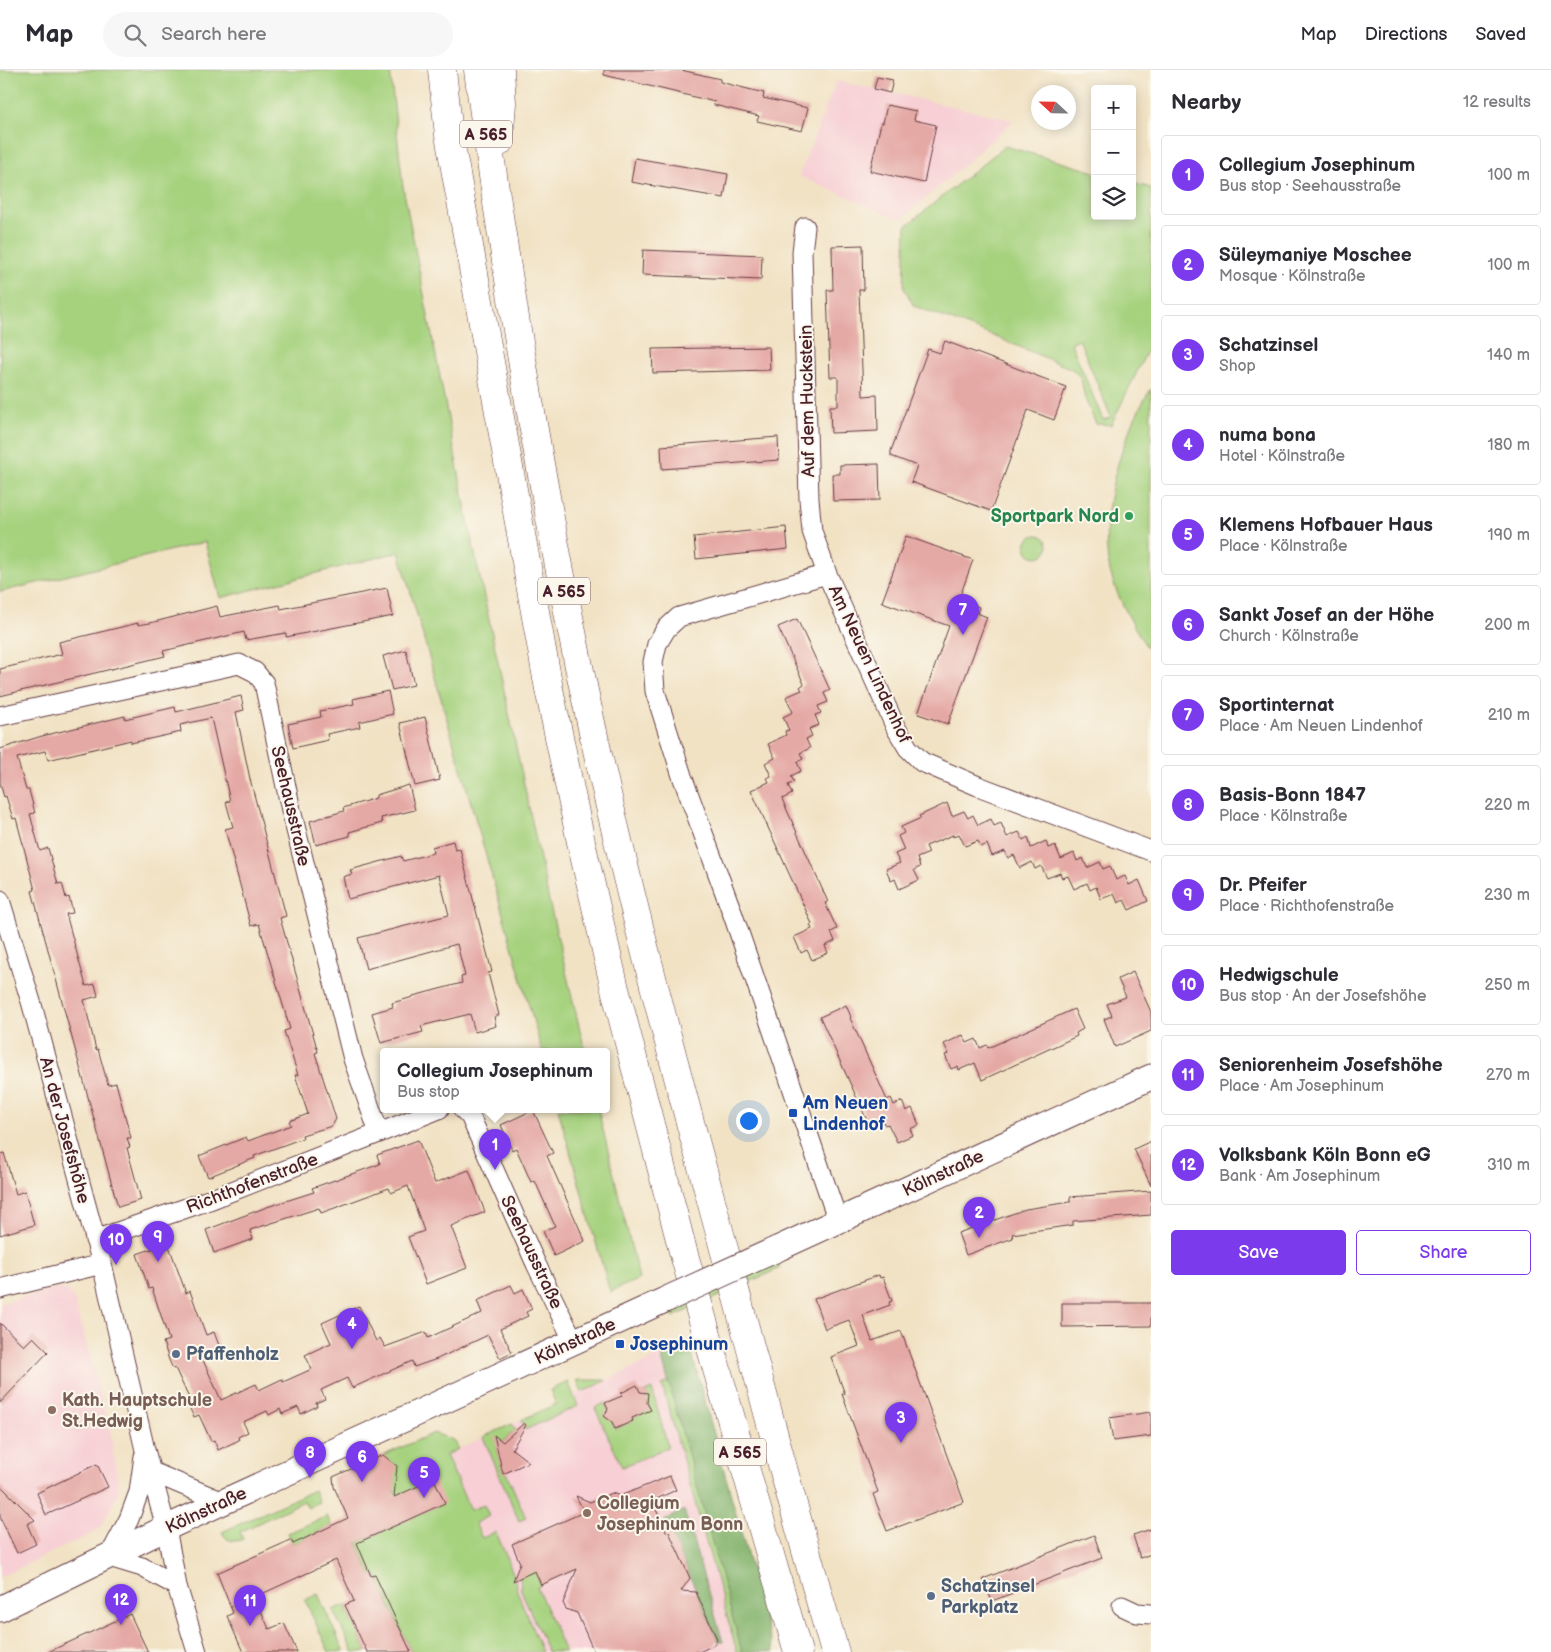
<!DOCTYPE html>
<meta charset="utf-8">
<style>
body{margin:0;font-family:"Balsamiq Sans",sans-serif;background:#f7f7f7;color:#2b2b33}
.controls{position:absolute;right:15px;top:15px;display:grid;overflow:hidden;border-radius:5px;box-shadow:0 2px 12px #0003}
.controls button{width:45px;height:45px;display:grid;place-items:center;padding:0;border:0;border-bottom:1px solid #e1e1e2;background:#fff;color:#2b2b33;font:25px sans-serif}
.compass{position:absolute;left:1031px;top:15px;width:45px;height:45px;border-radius:50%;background:#fff;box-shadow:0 2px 12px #0003;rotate:292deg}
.you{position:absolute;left:748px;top:1050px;width:18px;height:18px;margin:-12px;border:4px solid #fff;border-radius:50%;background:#1a73e8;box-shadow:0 0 0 8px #1a73e833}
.badge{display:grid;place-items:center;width:32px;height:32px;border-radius:50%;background:#7c3aed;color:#fff;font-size:16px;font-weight:700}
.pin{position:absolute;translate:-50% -41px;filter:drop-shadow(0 1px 2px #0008)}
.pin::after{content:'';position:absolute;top:26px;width:18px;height:15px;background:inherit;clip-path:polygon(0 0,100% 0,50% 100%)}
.popup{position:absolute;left:380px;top:978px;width:230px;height:65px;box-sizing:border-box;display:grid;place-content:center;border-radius:5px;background:#fff;filter:drop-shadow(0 1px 4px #0005);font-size:16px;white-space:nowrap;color:#7c7c81}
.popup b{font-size:19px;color:#2b2b33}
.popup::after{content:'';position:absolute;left:50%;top:100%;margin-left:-10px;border:10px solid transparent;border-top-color:#fff}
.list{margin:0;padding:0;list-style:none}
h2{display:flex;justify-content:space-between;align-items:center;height:65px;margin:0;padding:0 20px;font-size:21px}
h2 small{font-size:16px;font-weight:400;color:#7c7c81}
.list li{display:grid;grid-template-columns:32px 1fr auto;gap:15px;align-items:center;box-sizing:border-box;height:80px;margin:0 10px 10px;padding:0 10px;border:1px solid #e1e1e2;border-radius:5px}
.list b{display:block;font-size:19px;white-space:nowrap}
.list p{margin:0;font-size:16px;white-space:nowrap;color:#7c7c81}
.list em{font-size:16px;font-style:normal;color:#7c7c81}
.actions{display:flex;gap:10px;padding:15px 20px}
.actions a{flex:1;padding:11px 0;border:1px solid #7c3aed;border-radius:5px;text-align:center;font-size:18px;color:#7c3aed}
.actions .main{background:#7c3aed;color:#fff}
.icon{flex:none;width:28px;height:28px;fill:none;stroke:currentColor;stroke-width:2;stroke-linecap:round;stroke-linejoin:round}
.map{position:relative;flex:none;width:1151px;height:1582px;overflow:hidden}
header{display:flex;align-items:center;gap:30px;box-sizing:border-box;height:70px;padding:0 25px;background:#fff;border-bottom:1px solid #e1e1e2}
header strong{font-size:24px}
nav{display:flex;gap:28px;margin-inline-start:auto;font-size:18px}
.search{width:350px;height:45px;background:#f7f7f7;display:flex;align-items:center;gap:12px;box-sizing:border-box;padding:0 18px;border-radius:28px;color:#7c7c81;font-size:19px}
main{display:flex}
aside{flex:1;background:#fff}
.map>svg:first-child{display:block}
.built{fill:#f7cfd4}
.green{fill:#a6d27e;stroke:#787854;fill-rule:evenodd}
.forest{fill:#84b46d;stroke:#676a4c}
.building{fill:#e5a9a5}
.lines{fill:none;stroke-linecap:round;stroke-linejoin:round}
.minor-casing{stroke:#633c42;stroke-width:21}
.major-casing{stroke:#633c42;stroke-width:27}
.highway-casing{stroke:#633c42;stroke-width:29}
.minor{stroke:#fff;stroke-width:19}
.major{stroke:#fff;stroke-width:25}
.highway{stroke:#fff;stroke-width:28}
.major-bridge-casing{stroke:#633c42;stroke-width:27;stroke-linecap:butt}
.major-bridge{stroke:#fff;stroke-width:25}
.leisure-dot{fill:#2e9e5b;stroke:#fbf7ec;stroke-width:2}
.transit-dot{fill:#1a4fb4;stroke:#fbf7ec;stroke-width:2}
.service-dot{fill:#5c6f8a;stroke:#fbf7ec;stroke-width:2}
.education-dot{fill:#8d6e63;stroke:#fbf7ec;stroke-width:2}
.labels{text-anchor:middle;stroke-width:4;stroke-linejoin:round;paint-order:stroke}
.shield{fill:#fbf7ec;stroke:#7f6065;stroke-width:1}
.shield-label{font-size:16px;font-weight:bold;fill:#4a1f2b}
.street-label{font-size:18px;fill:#4a1f2b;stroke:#fbf7ec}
.leisure-label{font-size:18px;font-weight:bold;fill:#27864d;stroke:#fbf7ec;text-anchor:end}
.transit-label{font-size:18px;font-weight:bold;fill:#164399;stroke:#fbf7ec;text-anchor:start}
.service-label{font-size:18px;font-weight:bold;fill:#4e5e75;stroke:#fbf7ec;text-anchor:start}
.education-label{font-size:18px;font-weight:bold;fill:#785e54;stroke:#fbf7ec;text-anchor:start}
</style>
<header>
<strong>Map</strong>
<div class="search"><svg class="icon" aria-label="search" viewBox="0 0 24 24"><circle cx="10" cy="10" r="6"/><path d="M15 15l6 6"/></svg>Search here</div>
<nav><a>Map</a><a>Directions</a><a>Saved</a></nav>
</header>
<main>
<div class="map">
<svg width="1151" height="1582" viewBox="0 0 1151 1582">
<rect width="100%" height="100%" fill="#fbf7ec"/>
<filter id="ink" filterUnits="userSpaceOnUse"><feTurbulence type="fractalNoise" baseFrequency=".02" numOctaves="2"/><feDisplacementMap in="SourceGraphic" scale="10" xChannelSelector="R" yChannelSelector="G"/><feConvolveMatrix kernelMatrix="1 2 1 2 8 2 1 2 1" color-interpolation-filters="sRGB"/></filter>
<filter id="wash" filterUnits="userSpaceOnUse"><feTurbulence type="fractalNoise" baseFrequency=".0096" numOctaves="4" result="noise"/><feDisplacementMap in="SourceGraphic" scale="20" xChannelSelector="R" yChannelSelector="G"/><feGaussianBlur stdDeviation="1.12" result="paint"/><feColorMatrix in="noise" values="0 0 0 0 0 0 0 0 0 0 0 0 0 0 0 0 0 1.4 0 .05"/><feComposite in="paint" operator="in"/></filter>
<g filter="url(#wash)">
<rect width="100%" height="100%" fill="#f1e2c4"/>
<path class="built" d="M836,11L874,19L1013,50L999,64L904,147L898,149L799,106Z
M57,1218L67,1221L74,1228L111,1364L119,1421L102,1455L93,1463L0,1507V1234Z
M661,1285L742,1582H535L463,1425L396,1426L391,1414L434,1363L453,1370L458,1379Z"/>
<path class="green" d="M0,0H390L403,117L470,461L549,831L585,981H542L399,482L220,528L205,472L0,522Z
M1005,76L1095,102V146H1132V113L1151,118V273L1111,355L1096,354L1085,329L1081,308L1072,299L996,267L914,236L904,218L906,156ZM1079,269L1111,347L1103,350L1071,273Z
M1151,319V583C1136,562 1116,526 1110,501C1097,447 1121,365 1151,319Z
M1026 476a11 11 0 1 1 22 0a11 11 0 1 1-22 0Z
M558,1039H598L639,1209L610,1222Z
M777,1192L780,1198L673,1247L671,1240Z
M577,1310H605L606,1311L582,1322Z
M568,1312L578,1336L525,1360L521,1350L556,1334L550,1320Z
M669,1312L742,1582H737L662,1315Z
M652,1319L668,1377L622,1397L595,1338L605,1333L609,1341L605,1347L611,1349L615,1359L633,1351L632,1348L650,1340L646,1330L648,1325L643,1323Z
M512,1354L517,1363H512L497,1377L503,1403L506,1402L526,1448L519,1451L483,1367Z
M434,1363L453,1370L458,1379L446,1385L470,1440L484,1435L489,1446L475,1453L482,1468L496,1462L515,1508L517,1521L542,1582H411L376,1505L372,1506L370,1503L357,1473L444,1433L396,1426L382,1386Z
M314,1420L319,1432L308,1438L304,1431L240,1462L243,1469C234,1473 226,1471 222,1462Z
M327,1446L332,1456L293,1474L288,1463Z
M535,1501L541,1515L537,1517L565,1582H548L521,1520L520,1506Z
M318,1524L344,1582H329L305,1530Z
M345,1535L367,1582H353L333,1540Z"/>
<path class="forest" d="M689,1273L774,1582H742L661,1285Z
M684,1440L723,1572H719L665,1450Z"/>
<g id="blocks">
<path class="building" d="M604,0H681L720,9V12L764,23L763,28L808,38L802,61L757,51L759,46L714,35L715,32L604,5Z
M877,7L893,10L890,23L874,19Z
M887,35L916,41L914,50L936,55L924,113L870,101L881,53H883Z
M635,88L728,104L724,128L631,112Z
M863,175L864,220H859L863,326L877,325L878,361L831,363L830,336H838V307H830L827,220H833L832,176Z
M643,180L762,185L761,210L642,205Z
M945,271L1066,317L1054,350L1028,340L991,441L911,412L917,396L891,386V381L928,279L940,283Z
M769,277L770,300L653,303L652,279Z
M778,367L779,390L662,399L661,376Z
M879,394L880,430L833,431L832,404H840V395Z
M786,457L788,479L696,489L694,467Z
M906,466L973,490L959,529L979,537L977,543L987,547L948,654L918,644L949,556L882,532Z
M387,518L393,546L286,567V563L246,570L244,562L163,581L165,586L0,626V599L62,584L59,572L138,553V555L150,553L217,536L220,547L280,535L281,539Z
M797,549L830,620L824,623L828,632L818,636L821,643L815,645L819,655L809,659L812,666L806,669L810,678L800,683L803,689L797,692L801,701L791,706L794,712L788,715L792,724L782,729L828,832L825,833L837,859L831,862L835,871L825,876L828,883L812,890L807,880L801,883L794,867L812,859L810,855L812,854L751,720L769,712L767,708L771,706L765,693L775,688L768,674L786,665L785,661L789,660L783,647L793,642L786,627L802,620L800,617L804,614L778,557Z
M406,580L414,615L392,620L383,586Z
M388,621L393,644L359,652L360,657L327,664L328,670L293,678L288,654L321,647L320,641L354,634L353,629Z
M241,626L244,640L236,642L250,709L286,846L280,848L318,982L315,983L336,1049L332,1056L302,1065L303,1068L254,1086L255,1088L208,1107L199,1086L246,1067L248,1071L291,1055L289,1051L308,1044L295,1005H298L284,961L290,959L259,854L251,856L225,759L233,757L226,732L230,731L211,648L180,655L181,662L131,673V670L48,690L45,681L17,688L26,720H29L35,743L30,744L40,781L48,778L58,814L62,813L66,828L69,827L73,843L66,844L86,916L95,914L98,926L84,930L96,980L98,979L108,1015L116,1013L131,1068H127L130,1077L127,1078L141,1130L118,1137L32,821L35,820L24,778L16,748L13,749L6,726L4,727L0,713V679L42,666L125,646V649L175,637L176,642Z
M425,647L440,710L415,716L400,653Z
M409,715L415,740L381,748L382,753L349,762L350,766L316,775L310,751L344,741L343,738L376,728V725Z
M947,733L952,746L964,741L968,748L973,745L978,755L991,749L994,756L1001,753L1007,767L1019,762L1023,770L1028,767L1031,778L1046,771L1048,778L1055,775L1061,789L1074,783L1077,791L1083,788L1087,798L1100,792L1103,799L1110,796L1116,810L1125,806L1129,815L1139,810L1148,831L1129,840L1124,830L1118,833L1114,824L1101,829L1096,817L1090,820L1087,813L1074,819L1068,806L1062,808L1060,803L1047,808L1041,796L1035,799L1032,792L1020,798L1014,785L1008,788L1005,781L992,786L987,774L981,777L978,771L965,776L959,764L953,767V765L926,776L929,783L917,788L920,797L914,800L919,810L899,819L895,809L891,811L886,799L900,793L895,784L904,780L898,766L904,763L901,757L921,748L919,746Z
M453,771L455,780L460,779L492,902L488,903L499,945L494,947L496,956L475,962L470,944L421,956L423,962L381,973L372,943L393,937L392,933L413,927V926L462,913L461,907L465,906L457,874L366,899L358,868L449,845L439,805L348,829L343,807L352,804L350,800L401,786L403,791L433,783L432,777Z
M1133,902L1151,942V961L1115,977L1104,949L1112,946L1107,934L1126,927L1118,909Z
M846,935L851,947L850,948L887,1030L891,1028L894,1035L902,1031L906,1041L912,1038L919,1055L910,1059L913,1065L897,1072L888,1054L885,1055L883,1052L870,1057L820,947Z
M1074,939L1083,959L1076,963L1077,966L982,1010L975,993L959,1000L958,996L951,999L945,985L949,984L944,974L963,965L967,973L976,969L980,978L987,975L988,978Z
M533,1040L553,1083L547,1086L585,1171L554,1186L543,1161L555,1156L535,1111L531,1112L516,1078L512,1080L501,1055Z
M418,1070L435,1113L469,1100L485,1142L451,1156L467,1198L426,1214L408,1167L424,1161L408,1116L391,1123L389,1118L321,1143L319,1138L250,1160L253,1169L214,1183L206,1160L267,1137L314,1122L312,1118L380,1094L377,1085Z
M1151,1071V1116L1134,1079Z
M4,1083L16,1124L25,1121L34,1155L0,1165V1084Z
M1151,1121V1145L1073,1151V1155L1012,1164L1013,1168L966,1185L958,1163L1026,1139L1070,1132V1127Z
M160,1176L161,1179L169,1176L186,1223L190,1221L206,1265L214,1262L221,1281L202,1288L221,1330L256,1314L259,1320L282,1309L283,1312L312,1299L305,1285L331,1273L322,1253L359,1236L376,1271L380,1268L385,1277L426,1262L428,1268L482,1243L477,1231L511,1215L515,1223L523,1219L532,1239L526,1242L528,1246L500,1259L512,1282L500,1288L488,1265L437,1289L414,1297L412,1291L352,1318L347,1308L321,1320L325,1329L316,1333L317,1336L301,1344L298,1337L282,1344L280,1339L269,1345L267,1341L243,1352L248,1362L238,1367L239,1370L218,1380L214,1370L211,1371L199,1345L194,1347L186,1331L190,1330L175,1298L173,1299L169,1290L163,1272L169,1270L152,1218L149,1219L137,1184Z
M879,1205L880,1208L883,1207L892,1231L889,1232L890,1235L863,1245L872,1271L901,1261L964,1432L887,1461L873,1424L878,1422L842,1324H845L831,1287L859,1276L849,1250L825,1259L814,1229Z
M1062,1233H1151V1256L1062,1257Z
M0,1253L24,1276L33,1267L48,1282L0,1333Z
M637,1315L640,1322L648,1323L647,1333L651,1340L632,1348L633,1351L615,1359L612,1352L604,1346L608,1339L605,1333L622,1326L621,1323Z
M1151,1342V1366L1113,1371L1109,1348Z
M524,1353L526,1355L512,1379L529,1392L503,1404L494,1365L503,1372Z
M383,1385L397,1396L394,1427L434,1409L445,1433L357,1473L371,1506L375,1505L411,1582H367L345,1535L354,1531L336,1490L255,1527L269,1559L284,1553L297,1582H243L227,1546L233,1543L217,1503L291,1470L293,1474L348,1448L334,1417L333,1407Z
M97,1394L108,1417L46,1445L37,1423Z
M670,1406L676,1420L652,1431L666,1461L669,1462L690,1508L681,1521L696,1522L717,1569L714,1575L699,1582H594L577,1543L566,1539L563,1533L577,1499L541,1515L535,1501L513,1511L520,1493L512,1474L584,1442L576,1426L590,1432L612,1423L620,1426Z
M0,1415L35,1450L27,1454L36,1474L17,1483L0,1447Z
M1151,1459V1484L1140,1488L1133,1465Z
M1094,1465L1102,1488L992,1531L983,1509Z
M130,1544L148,1582H48L85,1565Z"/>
</g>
</g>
<g filter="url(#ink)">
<use href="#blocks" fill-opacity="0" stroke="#633c42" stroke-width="1"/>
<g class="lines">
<g class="minor-casing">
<path id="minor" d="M805,157L802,182L809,429L812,461L827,504
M0,646L239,594L255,602L264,613L291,740L353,989L379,1063L439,1039
M0,830L32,935L102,1194L145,1380L166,1458L177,1516L197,1582
M463,1039L470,1046L536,1194L574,1272
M838,1151L732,842L682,706L655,621L653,592L657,574L666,559L679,547L827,504L896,658L908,678L922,692L978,716L1151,781
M95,1170L212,1129L379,1063
M0,1219L102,1194
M144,1386L139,1422L129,1449L109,1487L142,1497L177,1516
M152,1402L223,1432
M1122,1536L1137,1543L1151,1544"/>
</g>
<g class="major-casing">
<path id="major" d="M777,1179L1151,1007
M0,1539L166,1458L667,1229"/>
</g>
<g class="highway-casing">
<path id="highway" d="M442,0L449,65L549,619L581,772L615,919L683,1181L798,1582
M478,0C506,205 540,409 582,611C619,787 665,960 712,1134C752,1283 791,1433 835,1582
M499,72L502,33L500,0"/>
</g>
<use href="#minor" class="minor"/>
<use href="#major" class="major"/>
<use href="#highway" class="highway"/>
<g class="major-bridge-casing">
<path id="major-bridge" d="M667,1229L777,1179"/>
</g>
<use href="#major-bridge" class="major-bridge"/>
</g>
</g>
<circle class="leisure-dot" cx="1129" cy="446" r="5"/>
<g class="transit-dot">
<rect x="788" y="1038" width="10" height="10" rx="2.5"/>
<rect x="615" y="1269" width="10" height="10" rx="2.5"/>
</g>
<g class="service-dot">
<circle cx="176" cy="1284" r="5"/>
<circle cx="931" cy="1526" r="5"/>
</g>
<g class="education-dot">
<circle cx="52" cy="1340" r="5"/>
<circle cx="587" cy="1443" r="5"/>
</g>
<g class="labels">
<g class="shield">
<rect x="460" y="50.5" width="52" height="27" rx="4"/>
<rect x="538" y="507.5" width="52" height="27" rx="4"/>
<rect x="714" y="1368.5" width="52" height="27" rx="4"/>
</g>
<g class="shield-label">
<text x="486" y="70">A 565</text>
<text x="564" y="527">A 565</text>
<text x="740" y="1388">A 565</text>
</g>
<g class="street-label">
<text transform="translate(807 331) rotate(-91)" y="6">Auf dem Huckstein</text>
<text transform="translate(870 594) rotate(65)" y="6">Am Neuen Lindenhof</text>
<text transform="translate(291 736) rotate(77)" y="6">Seehausstraße</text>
<text transform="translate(65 1060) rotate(75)" y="6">An der Josefshöhe</text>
<text transform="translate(943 1103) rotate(-25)" y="6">Kölnstraße</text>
<text transform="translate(252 1113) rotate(-21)" y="6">Richthofenstraße</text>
<text transform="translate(532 1182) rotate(65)" y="6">Seehausstraße</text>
<text transform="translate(575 1271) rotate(-25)" y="6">Kölnstraße</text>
<text transform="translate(206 1440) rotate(-25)" y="6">Kölnstraße</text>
</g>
<g class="leisure-label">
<text x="1119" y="452">Sportpark Nord</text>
</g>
<g class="transit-label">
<text x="803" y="1039">Am Neuen<tspan x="803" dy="21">Lindenhof</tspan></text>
<text x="630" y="1280">Josephinum</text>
</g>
<g class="service-label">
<text x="186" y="1290">Pfaffenholz</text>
<text x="941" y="1522">Schatzinsel<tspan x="941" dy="21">Parkplatz</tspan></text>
</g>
<g class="education-label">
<text x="62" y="1336">Kath. Hauptschule<tspan x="62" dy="21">St.Hedwig</tspan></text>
<text x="597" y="1439">Collegium<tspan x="597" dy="21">Josephinum Bonn</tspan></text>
</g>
</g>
</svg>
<div class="controls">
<button>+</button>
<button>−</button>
<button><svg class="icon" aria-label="layers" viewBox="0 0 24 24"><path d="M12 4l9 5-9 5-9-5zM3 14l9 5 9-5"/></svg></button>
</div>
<svg class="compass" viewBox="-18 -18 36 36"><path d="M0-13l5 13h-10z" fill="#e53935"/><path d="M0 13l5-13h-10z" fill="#7c7c81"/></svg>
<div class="you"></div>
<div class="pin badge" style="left:495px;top:1100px">1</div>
<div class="popup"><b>Collegium Josephinum</b>Bus stop</div>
<div class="pin badge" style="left:979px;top:1168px">2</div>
<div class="pin badge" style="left:901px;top:1373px">3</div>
<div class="pin badge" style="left:352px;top:1279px">4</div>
<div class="pin badge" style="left:424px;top:1428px">5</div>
<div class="pin badge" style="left:362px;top:1412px">6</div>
<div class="pin badge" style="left:963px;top:565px">7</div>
<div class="pin badge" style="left:310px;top:1408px">8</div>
<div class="pin badge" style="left:158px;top:1192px">9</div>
<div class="pin badge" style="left:116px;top:1195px">10</div>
<div class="pin badge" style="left:250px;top:1556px">11</div>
<div class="pin badge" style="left:121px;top:1555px">12</div>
</div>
<aside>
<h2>Nearby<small>12 results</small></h2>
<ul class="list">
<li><span class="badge">1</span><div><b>Collegium Josephinum</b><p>Bus stop · Seehausstraße</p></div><em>100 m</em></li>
<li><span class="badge">2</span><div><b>Süleymaniye Moschee</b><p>Mosque · Kölnstraße</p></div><em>100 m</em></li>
<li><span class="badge">3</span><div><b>Schatzinsel</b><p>Shop</p></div><em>140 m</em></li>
<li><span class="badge">4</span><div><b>numa bona</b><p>Hotel · Kölnstraße</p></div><em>180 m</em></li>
<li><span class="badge">5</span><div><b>Klemens Hofbauer Haus</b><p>Place · Kölnstraße</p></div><em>190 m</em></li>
<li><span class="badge">6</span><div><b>Sankt Josef an der Höhe</b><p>Church · Kölnstraße</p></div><em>200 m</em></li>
<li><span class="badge">7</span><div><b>Sportinternat</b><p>Place · Am Neuen Lindenhof</p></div><em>210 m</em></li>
<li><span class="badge">8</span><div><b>Basis-Bonn 1847</b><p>Place · Kölnstraße</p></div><em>220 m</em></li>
<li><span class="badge">9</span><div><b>Dr. Pfeifer</b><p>Place · Richthofenstraße</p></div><em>230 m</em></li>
<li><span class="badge">10</span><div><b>Hedwigschule</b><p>Bus stop · An der Josefshöhe</p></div><em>250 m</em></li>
<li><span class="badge">11</span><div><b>Seniorenheim Josefshöhe</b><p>Place · Am Josephinum</p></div><em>270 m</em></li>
<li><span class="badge">12</span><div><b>Volksbank Köln Bonn eG</b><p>Bank · Am Josephinum</p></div><em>310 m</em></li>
</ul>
<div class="actions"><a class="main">Save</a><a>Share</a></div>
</aside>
</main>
